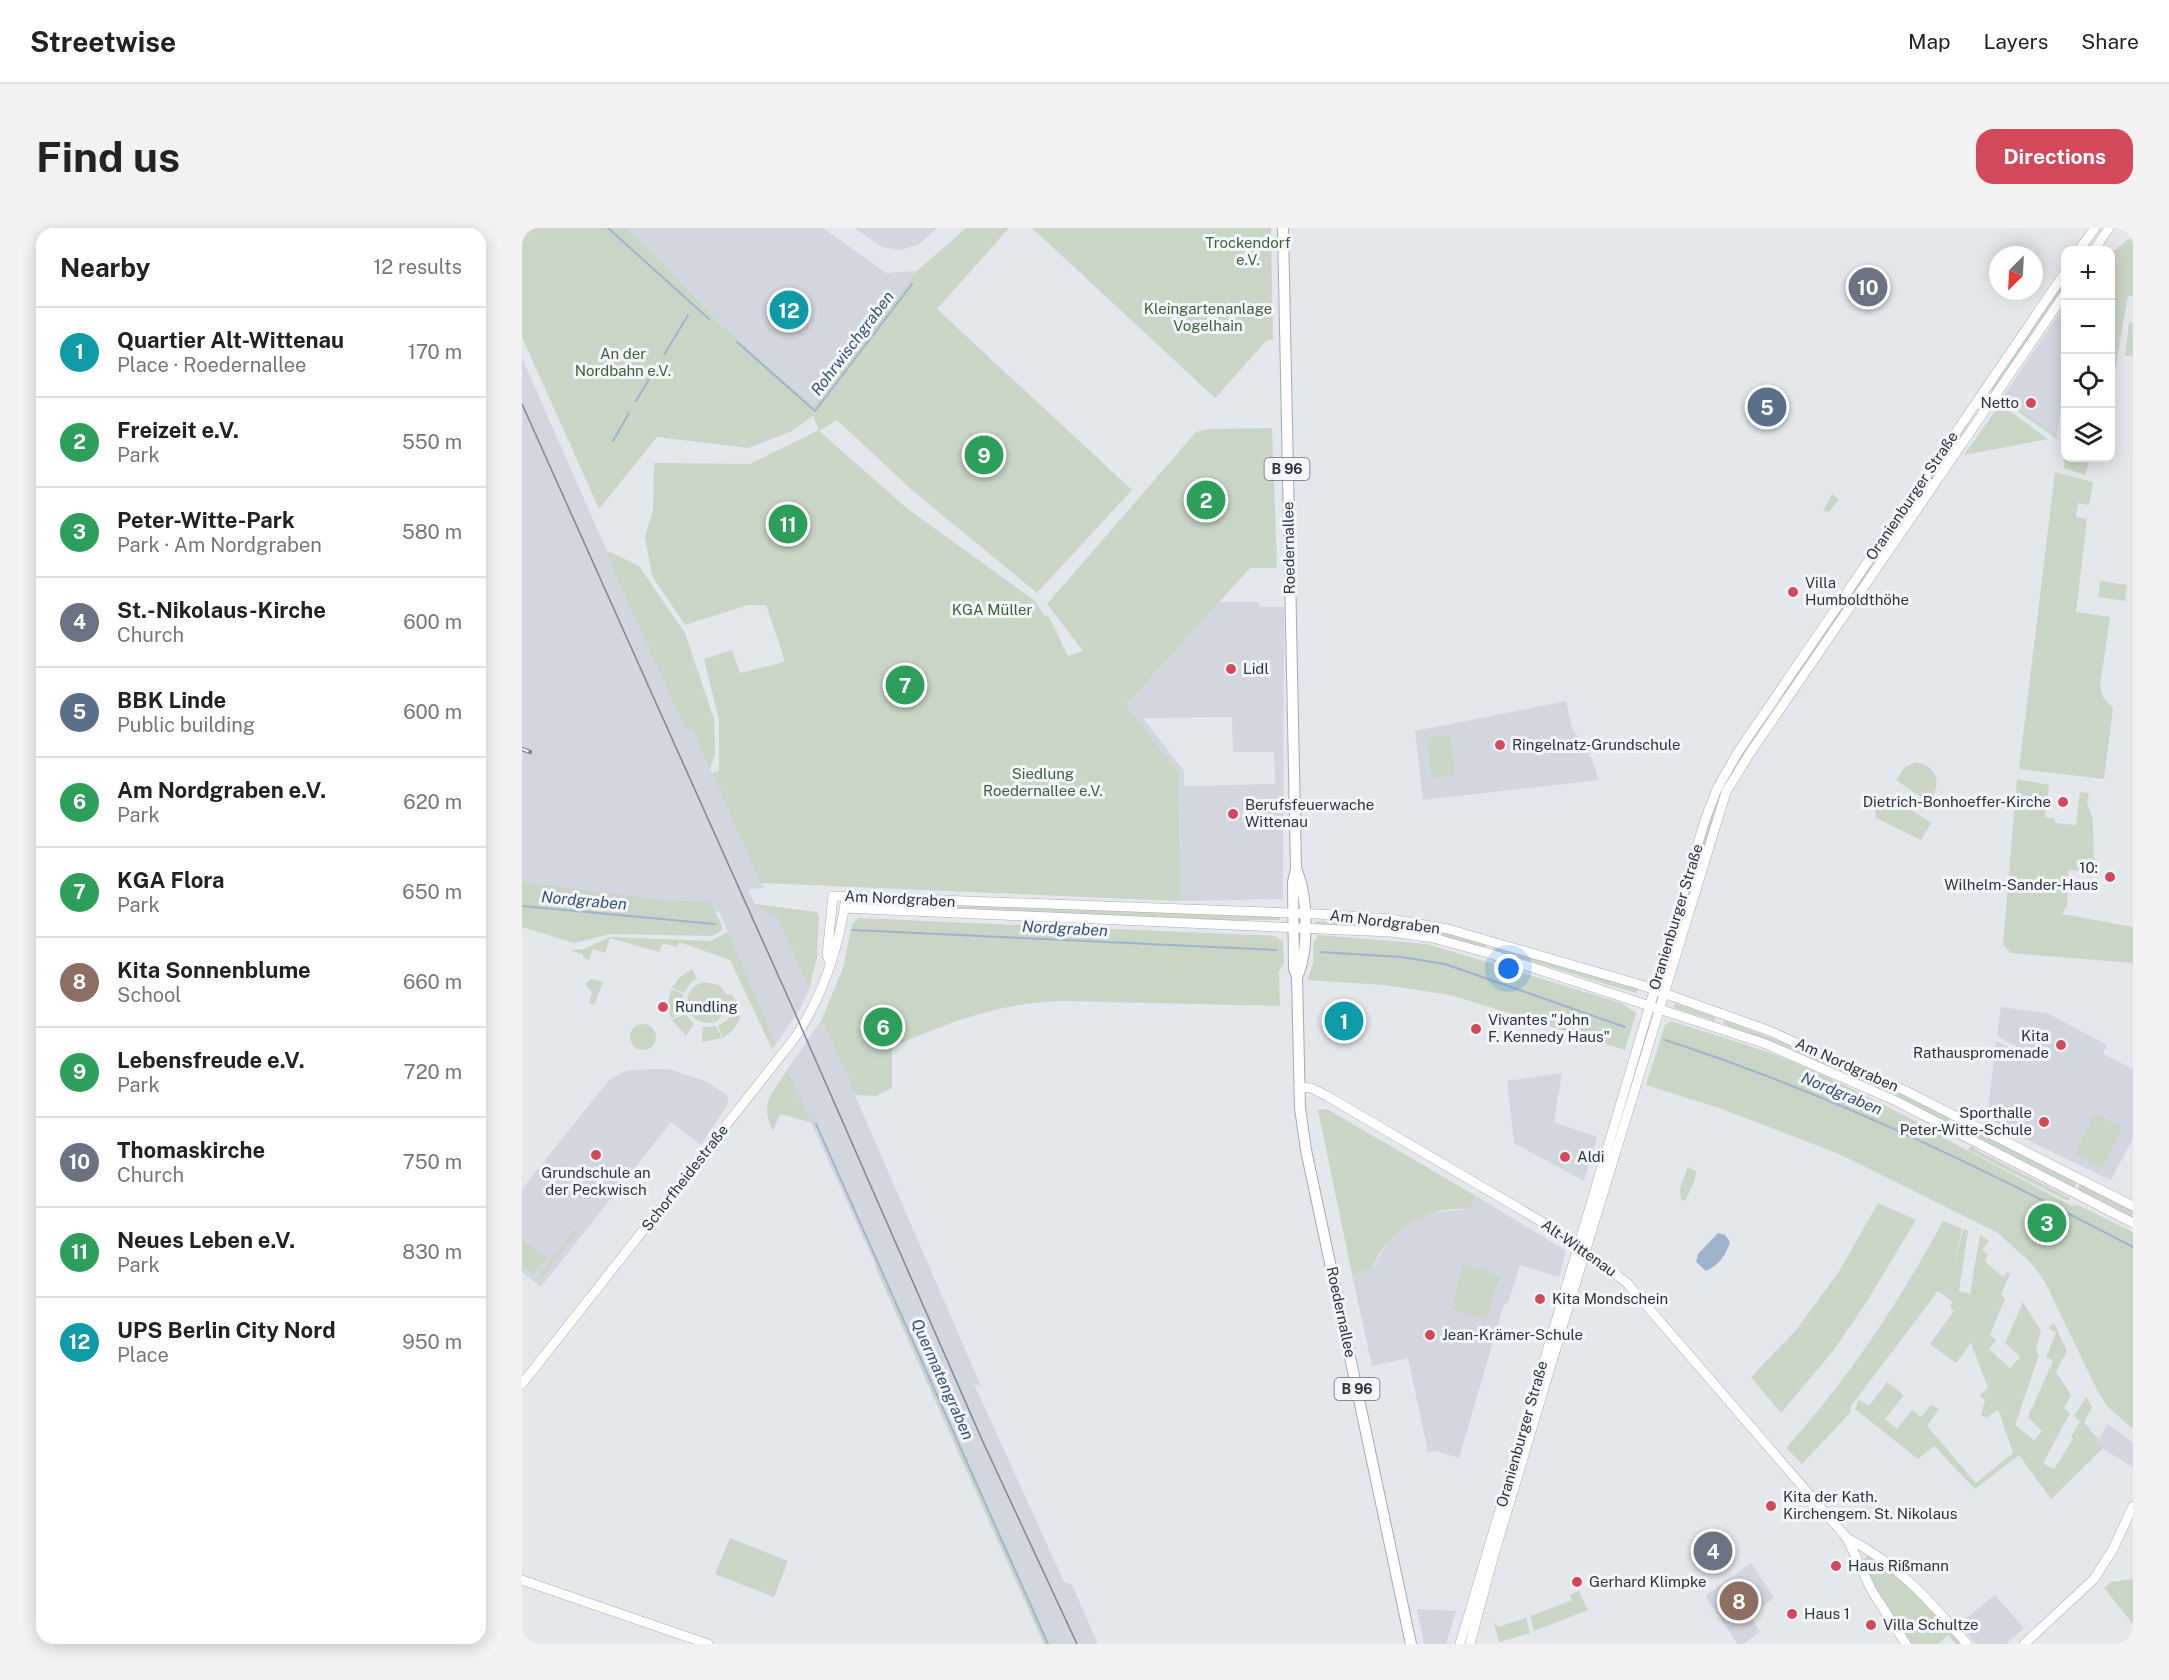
<!DOCTYPE html>
<meta charset="utf-8">
<style>
body{margin:0;font-family:"Public Sans",sans-serif;background:#f2f2f2;color:#222}
.controls{position:absolute;right:18px;top:18px;display:grid;overflow:hidden;border-radius:12px;box-shadow:0 3px 15px #0003}
.controls button{width:54px;height:54px;display:grid;place-items:center;padding:0;border:0;border-bottom:2px solid #e0e0e0;background:#fff;color:#222;font:30px sans-serif}
.compass{position:absolute;left:1467px;top:18px;width:54px;height:54px;border-radius:50%;background:#fff;box-shadow:0 3px 15px #0003;rotate:204deg}
.you{position:absolute;left:987px;top:741px;width:21px;height:21px;margin:-15px;border:4px solid #fff;border-radius:50%;background:#1a73e8;box-shadow:0 0 0 9px #1a73e833}
.badge{display:grid;place-items:center;width:39px;height:39px;border-radius:50%;background:#d1495b;color:#fff;font-size:20px;font-weight:700}
.pin{position:absolute;translate:-50% -50%;border:3px solid #fff;box-shadow:0 2px 6px #0006}
.list{margin:0;padding:0;list-style:none}
h2{display:flex;justify-content:space-between;align-items:center;height:78px;margin:0;padding:0 24px;font-size:26px}
h2 small{font-size:20px;font-weight:400;color:#767676}
.list li{display:grid;grid-template-columns:39px 1fr auto;gap:18px;align-items:center;box-sizing:border-box;height:90px;padding:0 24px;border-top:2px solid #e0e0e0}
.list b{display:block;font-size:22px;white-space:nowrap}
.list p{margin:0;font-size:20px;white-space:nowrap;color:#767676}
.list em{font-size:20px;font-style:normal;color:#767676}
.icon{flex:none;width:33px;height:33px;fill:none;stroke:currentColor;stroke-width:2;stroke-linecap:round;stroke-linejoin:round}
.map{position:relative;flex:none;width:1611px;height:1416px;overflow:hidden;border-radius:18px}
header{display:flex;align-items:center;gap:36px;box-sizing:border-box;height:84px;padding:0 30px;background:#fff;border-bottom:2px solid #e0e0e0}
header strong{font-size:28px}
nav{display:flex;gap:33px;margin-inline-start:auto;font-size:21px}
.intro{display:flex;align-items:center;justify-content:space-between;box-sizing:border-box;height:144px;padding:0 36px}
h1{margin:0;font-size:42px}
.button{padding:15px 27px;border-radius:18px;background:#d1495b;color:#fff;font-size:21px;font-weight:700}
main{display:flex;gap:36px;padding:0 36px}
aside{flex:1;background:#fff;border-radius:18px;box-shadow:0 3px 15px #0003}
.map>svg:first-child{display:block}
.built{fill:#d2d6de;fill-rule:evenodd}
.green{fill:#c9d6c5}
.water{fill:#9fb4cc}
.lines{fill:none;stroke-linecap:round;stroke-linejoin:round}
.stream{stroke:#9fb4cc;stroke-width:2}
.secondary-casing{stroke:#a9aeb7;stroke-width:10}
.primary-casing{stroke:#a3abb8;stroke-width:12}
.secondary{stroke:#fff;stroke-width:9}
.primary{stroke:#fff;stroke-width:10}
.tram{stroke:#7d8696;stroke-width:1.5}
.rail-casing{stroke:#7d8696;stroke-width:4.5}
.rail{stroke:#f4f6f9;stroke-width:2;stroke-dasharray:7;stroke-linecap:butt}
.poi-dot{fill:#d1495b;stroke:#f4f6f9;stroke-width:2}
.labels{text-anchor:middle;stroke-width:6;stroke-linejoin:round;paint-order:stroke}
.shield{fill:#f4f6f9;stroke:#676e7b;stroke-width:1.5}
.shield-label{font-size:14px;font-weight:bold;fill:#2b3445}
.park-label{font-size:15px;fill:#3f6138;stroke:#f4f6f9}
.poi-label{font-size:15px;fill:#2b3445;stroke:#f4f6f9;text-anchor:start}
.street-label{font-size:15px;fill:#2b3445;stroke:#f4f6f9}
.water-label{font-size:16px;font-style:italic;fill:#34527a;stroke:#f4f6f9}
</style>
<header>
<strong>Streetwise</strong>
<nav><a>Map</a><a>Layers</a><a>Share</a></nav>
</header>
<div class="intro"><h1>Find us</h1><a class="button">Directions</a></div>
<main>
<aside>
<h2>Nearby<small>12 results</small></h2>
<ul class="list">
<li><span class="badge" style="background:#0f9aa8">1</span><div><b>Quartier Alt-Wittenau</b><p>Place · Roedernallee</p></div><em>170 m</em></li>
<li><span class="badge" style="background:#2e9e5b">2</span><div><b>Freizeit e.V.</b><p>Park</p></div><em>550 m</em></li>
<li><span class="badge" style="background:#2e9e5b">3</span><div><b>Peter-Witte-Park</b><p>Park · Am Nordgraben</p></div><em>580 m</em></li>
<li><span class="badge" style="background:#6b7280">4</span><div><b>St.-Nikolaus-Kirche</b><p>Church</p></div><em>600 m</em></li>
<li><span class="badge" style="background:#5c6f8a">5</span><div><b>BBK Linde</b><p>Public building</p></div><em>600 m</em></li>
<li><span class="badge" style="background:#2e9e5b">6</span><div><b>Am Nordgraben e.V.</b><p>Park</p></div><em>620 m</em></li>
<li><span class="badge" style="background:#2e9e5b">7</span><div><b>KGA Flora</b><p>Park</p></div><em>650 m</em></li>
<li><span class="badge" style="background:#8d6e63">8</span><div><b>Kita Sonnenblume</b><p>School</p></div><em>660 m</em></li>
<li><span class="badge" style="background:#2e9e5b">9</span><div><b>Lebensfreude e.V.</b><p>Park</p></div><em>720 m</em></li>
<li><span class="badge" style="background:#6b7280">10</span><div><b>Thomaskirche</b><p>Church</p></div><em>750 m</em></li>
<li><span class="badge" style="background:#2e9e5b">11</span><div><b>Neues Leben e.V.</b><p>Park</p></div><em>830 m</em></li>
<li><span class="badge" style="background:#0f9aa8">12</span><div><b>UPS Berlin City Nord</b><p>Place</p></div><em>950 m</em></li>
</ul>
</aside>
<div class="map">
<svg width="1611" height="1416" viewBox="0 0 1611 1416">
<rect width="100%" height="100%" fill="#e4e7ec"/>
<path class="built" d="M103,0H301L364,45L395,43L291,178L199,97L126,19Z
M333,0H415L396,17L377,22L360,19Z
M1543,77L1544,144L1535,207L1481,169Z
M0,130L154,480L170,501L242,660L226,661L234,679L254,687L287,761L278,781L254,816L197,684L118,678L0,662Z
M697,374H737L738,379H762L761,671L659,673L656,543L604,477ZM710,489L711,524H752L753,556L662,558V543L621,490Z
M1044,473L1050,500L1070,531L1077,552L901,572L893,503Z
M1479,779L1525,785L1585,817L1581,826L1611,841V910L1589,952L1501,910L1465,889L1474,813L1492,822L1494,818L1475,808Z
M300,791L459,1158L452,1156L542,1354L550,1357L576,1416H525L265,842Z
M127,841H146L183,853L205,867L206,876L179,917L149,894L19,1059L0,1044V961L87,852L104,843Z
M1040,845L1032,894L1075,909L1062,953L992,915L985,853Z
M954,968L1044,1023L1037,1049L998,1037L986,1075L982,1076L937,1230L914,1223L906,1224L886,1130L850,1138L830,1046L849,1042L868,1010L884,996L906,985L947,981Z
M1586,1196L1611,1215V1239L1573,1216Z
M1229,1335L1252,1370L1228,1387L1238,1404L1221,1416H1216L1183,1368Z
M1473,1367L1502,1400L1484,1416H1454L1437,1396Z
M895,1381L934,1383L924,1416H902Z"/>
<path class="green" d="M0,0H103L126,19L199,97L291,178L395,43L444,0H487L415,81L610,262L515,365L391,263L315,192L297,203L387,282L512,372L523,388L526,387L546,428L561,423L525,376L674,204L687,201L750,200L755,340H728L604,477L656,543L659,673L239,655L190,545L197,543V492L182,431L210,422L218,445L262,434L261,427L244,377H226L163,397L130,348L123,309L131,282L132,235L228,236L297,202L291,188L268,204L226,220L135,209L77,281L0,109Z
M510,0H749L751,112H745L693,170Z
M1611,8V68H1606L1589,164V25Z
M1543,48V59L1472,163L1467,160Z
M1607,95H1611V128H1603Z
M1482,170L1535,207V211L1480,172Z
M1478,176L1526,211L1442,227Z
M1450,186L1452,187L1401,265L1398,262Z
M1543,225L1544,230H1568L1563,247L1542,240Z
M1533,244L1571,254L1567,277L1556,275L1554,289L1565,291L1554,384L1588,389L1578,458L1581,469L1591,480L1582,551L1497,541Z
M1310,266L1317,271L1307,284L1301,283Z
M1387,278L1391,280L1325,377L1321,375Z
M88,324L117,338L163,405L192,491L193,526L188,542L170,501L164,502L154,480L84,325Z
M1578,353L1605,357L1603,373L1576,369Z
M1319,378L1323,380L1263,468L1259,466Z
M1244,489L1247,492L1200,566L1153,717L1150,718L1191,579L1210,541Z
M928,507L933,547L910,550L905,510Z
M1394,534C1418,539 1419,557 1407,575L1374,552L1383,539Z
M1495,551L1527,557L1523,589L1533,591V595L1554,597L1558,564L1567,565L1565,575L1571,591L1572,644L1546,642L1545,677L1540,686L1611,699V735L1489,725L1481,717Z
M1364,565L1409,595L1399,612L1354,590L1353,582Z
M0,654L133,671L189,675L200,698L199,703L190,708L89,706L52,715L0,699Z
M331,673L758,688V692H687L329,677Z
M232,676L295,684L297,688L295,729L287,761L254,687L234,679Z
M336,690L753,708L761,713L762,735L757,744L758,778L540,773C475,775 428,794 370,819V860L354,868L333,867L300,791L321,740L330,696Z
M793,693L868,695L921,703L964,716L963,720L793,697Z
M206,704L254,816L250,821L208,732L157,714L155,719L141,715L137,724L88,710L83,725L71,721L67,732L61,730V727L49,722L62,721L88,709L189,713Z
M796,707L905,716L1099,775L1114,785L1103,822L929,767L862,757L785,752L791,736V716Z
M973,718L1116,760L1114,765L971,722Z
M170,741L175,751L170,753L162,765L150,760L157,750Z
M69,751L81,754L72,777L67,775L70,764L63,756Z
M181,754L197,757L205,767L209,766L218,778L209,783L205,782L194,794L188,785L193,794C164,801 154,763 181,754Z
M149,761L161,766L160,780L162,784L149,791L146,776Z
M1153,775L1193,789V793L1152,780Z
M209,784L219,789L211,802L201,810L196,798L208,790Z
M163,786L172,796L164,808L150,792Z
M1202,792L1310,833L1429,889L1425,896L1315,841L1201,796Z
M1150,793C1185,805 1222,815 1259,829C1315,851 1367,880 1420,907V909L1550,978L1556,977L1611,1004V1201L1585,1178L1575,1162L1522,1052L1509,1035L1476,1005L1317,926L1200,881L1124,857L1143,797Z
M108 809a13 13 0 1 1 26 0a13 13 0 1 1-26 0Z
M194,798L200,810L180,814L181,799Z
M265,842L290,895L258,886L251,903C237,875 250,866 265,842Z
M805,881L954,968L947,981C902,978 866,1001 849,1042L830,1046L796,882Z
M1573,885L1601,899L1581,939L1553,925Z
M1457,903L1555,954L1552,960L1453,910Z
M1449,918L1456,923L1548,970L1546,973L1446,922Z
M1166,939L1174,943L1173,952L1163,973L1159,971L1158,960Z
M1559,955L1611,982V991L1555,962Z
M1356,975L1394,992L1342,1078L1311,1123L1259,1185L1229,1149L1275,1101L1318,1042Z
M1421,993L1440,1001L1430,1045L1441,1001L1446,1003L1437,1063L1448,1066L1458,1007L1467,1013L1460,1022L1466,1027L1462,1033L1481,1049L1485,1044L1488,1046L1479,1066L1483,1071L1468,1107L1474,1112L1467,1121L1488,1140L1498,1129L1483,1115L1501,1074L1519,1103L1514,1122L1517,1127L1493,1197L1512,1212L1520,1203L1506,1189L1531,1133L1524,1129L1534,1105L1526,1100L1532,1095L1545,1123L1534,1144L1549,1167L1542,1180L1548,1185L1521,1235L1532,1241L1551,1211L1549,1209L1558,1193L1552,1188L1564,1169L1570,1179L1562,1194L1576,1211L1574,1216L1581,1220L1529,1271L1497,1227L1453,1261L1412,1218L1396,1231L1333,1181L1337,1172L1347,1178L1365,1154L1382,1167L1363,1191L1375,1201L1390,1182L1399,1189L1409,1177L1417,1181L1405,1198L1454,1255L1491,1225L1476,1181L1465,1190L1459,1187L1463,1172L1458,1167L1466,1160L1449,1115L1434,1135L1408,1116L1432,1083L1428,1079L1431,1074L1416,1063L1329,1178L1328,1185L1280,1236L1264,1220C1326,1151 1377,1075 1421,993Z
M52,1002L55,1005L19,1051L16,1049Z
M0,1011L24,1030L12,1046L0,1037Z
M352,1036L357,1041L525,1416H522Z
M942,1037L978,1048L964,1092L929,1081Z
M208,1310L266,1333L252,1369L193,1346Z
M1347,1326C1383,1350 1412,1383 1439,1416H1434L1426,1407L1416,1416H1388L1356,1366L1340,1333Z
M1611,1351V1396L1582,1360L1589,1354Z
M1057,1363L1066,1382L1012,1403L1007,1383L1009,1388L1050,1372L1048,1367Z
M1004,1390L1008,1405L977,1414L972,1394L976,1399Z"/>
<path class="water" d="M1196,1005L1203,1007L1208,1014C1204,1027 1197,1037 1184,1043L1174,1034L1176,1026Z"/>
<g class="lines">
<path class="stream" d="M86,0L187,91
M215,114L293,183L390,56
M142,127L166,87
M114,173L136,136
M91,213L107,185
M0,678L193,696
M330,702L754,722
M799,724L879,729L923,736L1103,799
M1143,812C1307,865 1459,939 1611,1019
M294,896L526,1416"/>
<g class="secondary-casing">
<path id="secondary" d="M1557,22L1573,0
M1572,22L1587,0
M322,680L869,704L911,710L966,725L1244,816L1374,873L1611,995
M308,735L305,727L311,668L795,686L868,691L926,701L1119,757L1245,802L1384,863L1611,978
M777,859L789,860L805,868L1044,1008L1105,1055L1325,1310L1350,1363L1384,1416
M0,1156L272,811C300,770 315,726 323,676
M1325,1310C1375,1335 1409,1374 1445,1416
M0,1352L186,1416
M938,1416L1183,592L1195,561L1216,524L1544,43
M948,1416L971,1330L1046,1080L1204,564L1228,525L1544,64
M1502,1416L1572,1351L1591,1321L1611,1278"/>
</g>
<g class="primary-casing">
<path id="primary" d="M761,0L774,641L771,654L772,740L775,749L778,880L784,922L889,1416
M774,641C786,666 787,724 775,749"/>
</g>
<use href="#secondary" class="secondary"/>
<use href="#primary" class="primary"/>
<path class="tram" d="M0,176L273,785L461,1214L555,1416"/>
<g class="rail-casing">
<path id="rail" d="M0,521L8,524"/>
</g>
<use href="#rail" class="rail"/>
</g>
<g class="poi-dot">
<circle cx="1509" cy="175" r="6"/>
<circle cx="1271" cy="364" r="6"/>
<circle cx="709" cy="441" r="6"/>
<circle cx="978" cy="517" r="6"/>
<circle cx="1541" cy="574" r="6"/>
<circle cx="711" cy="586" r="6"/>
<circle cx="1588" cy="649" r="6"/>
<circle cx="141" cy="779" r="6"/>
<circle cx="954" cy="801" r="6"/>
<circle cx="1539" cy="817" r="6"/>
<circle cx="1522" cy="894" r="6"/>
<circle cx="74" cy="927" r="6"/>
<circle cx="1043" cy="929" r="6"/>
<circle cx="1018" cy="1071" r="6"/>
<circle cx="908" cy="1107" r="6"/>
<circle cx="1249" cy="1278" r="6"/>
<circle cx="1314" cy="1338" r="6"/>
<circle cx="1055" cy="1354" r="6"/>
<circle cx="1270" cy="1386" r="6"/>
<circle cx="1349" cy="1397" r="6"/>
</g>
<g class="labels">
<g class="shield">
<rect x="742.5" y="230" width="45" height="22" rx="4.5"/>
<rect x="812.5" y="1150" width="45" height="22" rx="4.5"/>
</g>
<g class="shield-label">
<text x="765" y="246">B 96</text>
<text x="835" y="1166">B 96</text>
</g>
<g class="park-label">
<text x="726" y="20">Trockendorf<tspan x="726" dy="17">e.V.</tspan></text>
<text x="686" y="86">Kleingartenanlage<tspan x="686" dy="17">Vogelhain</tspan></text>
<text x="101" y="131">An der<tspan x="101" dy="17">Nordbahn e.V.</tspan></text>
<text x="470" y="387">KGA Müller</text>
<text x="521" y="551">Siedlung<tspan x="521" dy="17">Roedernallee e.V.</tspan></text>
</g>
<g class="poi-label">
<text x="1497" y="180" text-anchor="end">Netto</text>
<text x="1283" y="360">Villa<tspan x="1283" dy="17">Humboldthöhe</tspan></text>
<text x="721" y="446">Lidl</text>
<text x="990" y="522">Ringelnatz-Grundschule</text>
<text x="1529" y="579" text-anchor="end">Dietrich-Bonhoeffer-Kirche</text>
<text x="723" y="582">Berufsfeuerwache<tspan x="723" dy="17">Wittenau</tspan></text>
<text x="1576" y="645" text-anchor="end">10:<tspan x="1576" dy="17">Wilhelm-Sander-Haus</tspan></text>
<text x="153" y="784">Rundling</text>
<text x="966" y="797">Vivantes "John<tspan x="966" dy="17">F. Kennedy Haus"</tspan></text>
<text x="1527" y="813" text-anchor="end">Kita<tspan x="1527" dy="17">Rathauspromenade</tspan></text>
<text x="1510" y="890" text-anchor="end">Sporthalle<tspan x="1510" dy="17">Peter-Witte-Schule</tspan></text>
<text x="1055" y="934">Aldi</text>
<text x="74" y="950" text-anchor="middle">Grundschule an<tspan x="74" dy="17">der Peckwisch</tspan></text>
<text x="1030" y="1076">Kita Mondschein</text>
<text x="920" y="1112">Jean-Krämer-Schule</text>
<text x="1261" y="1274">Kita der Kath.<tspan x="1261" dy="17">Kirchengem. St. Nikolaus</tspan></text>
<text x="1326" y="1343">Haus Rißmann</text>
<text x="1067" y="1359">Gerhard Klimpke</text>
<text x="1282" y="1391">Haus 1</text>
<text x="1361" y="1402">Villa Schultze</text>
</g>
<g class="street-label">
<text transform="translate(1390 268) rotate(-56)" y="5">Oranienburger Straße</text>
<text transform="translate(767 320) rotate(-91)" y="5">Roedernallee</text>
<text transform="translate(378 671) rotate(3)" y="5">Am Nordgraben</text>
<text transform="translate(1154 689) rotate(-73)" y="5">Oranienburger Straße</text>
<text transform="translate(863 694) rotate(7)" y="5">Am Nordgraben</text>
<text transform="translate(1325 837) rotate(24)" y="5">Am Nordgraben</text>
<text transform="translate(163 950) rotate(-52)" y="5">Schorfheidestraße</text>
<text transform="translate(1057 1020) rotate(35)" y="5">Alt-Wittenau</text>
<text transform="translate(819 1084) rotate(78)" y="5">Roedernallee</text>
<text transform="translate(1000 1206) rotate(-74)" y="5">Oranienburger Straße</text>
</g>
<g class="water-label">
<text transform="translate(330 115) rotate(-53)" y="6">Rohrwischgraben</text>
<text transform="translate(62 672) rotate(5)" y="6">Nordgraben</text>
<text transform="translate(543 700) rotate(3)" y="6">Nordgraben</text>
<text transform="translate(1320 865) rotate(23)" y="6">Nordgraben</text>
<text transform="translate(421 1151) rotate(66)" y="6">Quermatengraben</text>
</g>
</g>
</svg>
<div class="controls">
<button>+</button>
<button>−</button>
<button><svg class="icon" aria-label="locate" viewBox="0 0 24 24"><circle cx="12" cy="12" r="6"/><path d="M12 2v4M12 18v4M2 12h4M18 12h4"/></svg></button>
<button><svg class="icon" aria-label="layers" viewBox="0 0 24 24"><path d="M12 4l9 5-9 5-9-5zM3 14l9 5 9-5"/></svg></button>
</div>
<svg class="compass" viewBox="-18 -18 36 36"><path d="M0-13l5 13h-10z" fill="#e53935"/><path d="M0 13l5-13h-10z" fill="#767676"/></svg>
<div class="you"></div>
<div class="pin badge" style="left:822px;top:793px;background:#0f9aa8">1</div>
<div class="pin badge" style="left:684px;top:272px;background:#2e9e5b">2</div>
<div class="pin badge" style="left:1525px;top:995px;background:#2e9e5b">3</div>
<div class="pin badge" style="left:1191px;top:1323px;background:#6b7280">4</div>
<div class="pin badge" style="left:1245px;top:179px;background:#5c6f8a">5</div>
<div class="pin badge" style="left:361px;top:799px;background:#2e9e5b">6</div>
<div class="pin badge" style="left:383px;top:457px;background:#2e9e5b">7</div>
<div class="pin badge" style="left:1217px;top:1373px;background:#8d6e63">8</div>
<div class="pin badge" style="left:462px;top:227px;background:#2e9e5b">9</div>
<div class="pin badge" style="left:1346px;top:59px;background:#6b7280">10</div>
<div class="pin badge" style="left:266px;top:296px;background:#2e9e5b">11</div>
<div class="pin badge" style="left:267px;top:82px;background:#0f9aa8">12</div>
</div>
</main>
